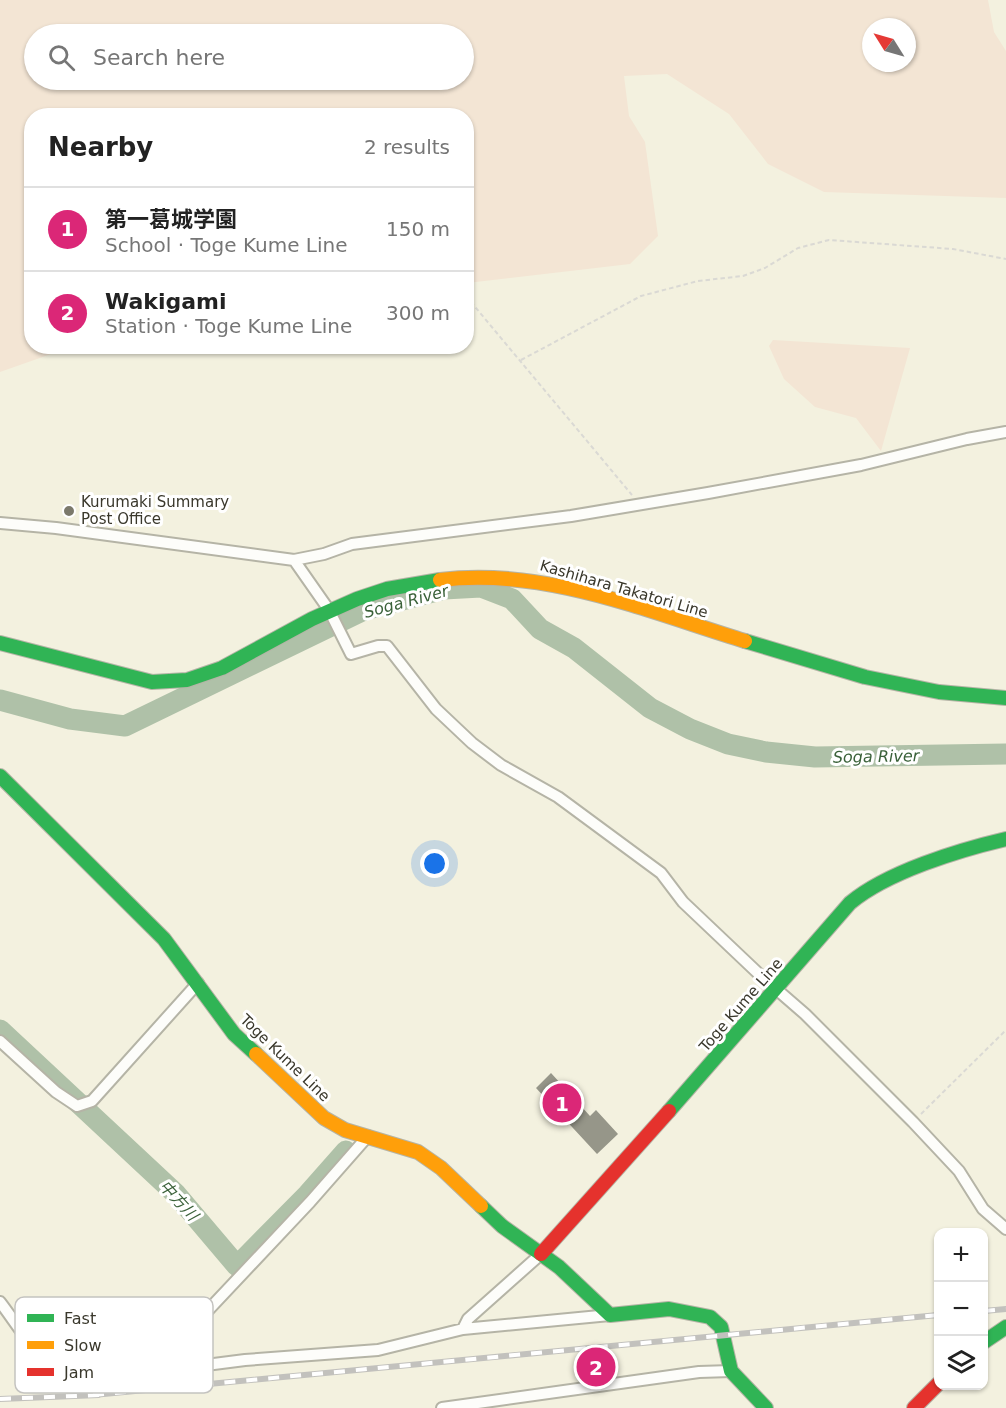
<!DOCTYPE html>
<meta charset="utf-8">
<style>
body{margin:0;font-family:"DejaVu Sans","Noto Sans JP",sans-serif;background:#f6f6f6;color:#222}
.controls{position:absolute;right:18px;bottom:18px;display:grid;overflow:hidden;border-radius:12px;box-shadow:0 2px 4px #0004}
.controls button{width:54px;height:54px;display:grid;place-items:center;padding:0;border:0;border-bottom:2px solid #e0e0e0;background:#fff;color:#222;font:30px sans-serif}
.compass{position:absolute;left:862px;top:18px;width:54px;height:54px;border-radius:50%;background:#fff;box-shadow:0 2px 4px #0004;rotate:307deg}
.you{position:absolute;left:435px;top:864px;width:21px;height:21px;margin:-15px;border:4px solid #fff;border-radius:50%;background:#1a73e8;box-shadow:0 0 0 9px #1a73e833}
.badge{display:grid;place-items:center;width:39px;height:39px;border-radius:50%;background:#db2777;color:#fff;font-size:20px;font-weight:700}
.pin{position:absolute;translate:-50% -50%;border:3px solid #fff;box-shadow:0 2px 6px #0006}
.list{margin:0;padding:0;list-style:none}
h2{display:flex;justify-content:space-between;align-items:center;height:78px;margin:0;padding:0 24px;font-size:26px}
h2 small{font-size:20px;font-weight:400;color:#767676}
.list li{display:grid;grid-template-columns:39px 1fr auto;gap:18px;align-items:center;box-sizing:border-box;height:84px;padding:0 24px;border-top:2px solid #e0e0e0}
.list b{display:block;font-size:22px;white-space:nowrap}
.list p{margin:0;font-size:20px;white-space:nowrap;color:#767676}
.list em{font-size:20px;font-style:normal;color:#767676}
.icon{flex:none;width:33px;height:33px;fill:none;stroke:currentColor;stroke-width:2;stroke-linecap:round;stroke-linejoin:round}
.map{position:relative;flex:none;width:1006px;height:1408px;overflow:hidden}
.search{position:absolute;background:#fff;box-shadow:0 2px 4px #0004;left:24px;top:24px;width:450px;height:66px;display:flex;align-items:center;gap:15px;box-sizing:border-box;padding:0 21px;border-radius:33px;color:#767676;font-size:22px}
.panel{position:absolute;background:#fff;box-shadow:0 2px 4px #0004;left:24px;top:108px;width:450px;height:246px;border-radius:24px}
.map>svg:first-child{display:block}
.green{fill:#f3e5d4;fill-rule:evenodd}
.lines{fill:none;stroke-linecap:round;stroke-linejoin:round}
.river{stroke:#afc1a8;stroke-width:21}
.building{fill:#969689}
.street-casing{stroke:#b5b4a6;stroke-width:14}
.fast-casing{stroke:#b5b4a6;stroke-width:16}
.slow-casing{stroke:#b5b4a6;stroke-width:16}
.jam-casing{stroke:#b5b4a6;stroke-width:16}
.path{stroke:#dad9d4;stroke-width:2;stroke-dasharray:4.5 3;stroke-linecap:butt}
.street{stroke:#fdfdfa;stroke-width:10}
.fast{stroke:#30b455;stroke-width:14}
.slow{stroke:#ff9f0a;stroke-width:14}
.jam{stroke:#e5322d;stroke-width:14}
.rail-casing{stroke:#c2c1bd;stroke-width:6}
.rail{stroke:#fff;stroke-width:4;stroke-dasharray:11;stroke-linecap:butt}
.poi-dot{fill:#7b796b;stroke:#fff;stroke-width:2}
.labels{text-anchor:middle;stroke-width:6;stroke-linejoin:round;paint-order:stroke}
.poi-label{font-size:15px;fill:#3a382c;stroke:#fff;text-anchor:start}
.street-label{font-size:15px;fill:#3a382c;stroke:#fff}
.water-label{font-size:16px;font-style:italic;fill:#3a6139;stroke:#fff}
.key{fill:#fff;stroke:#c4c3c0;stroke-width:1.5}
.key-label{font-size:16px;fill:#3a382c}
</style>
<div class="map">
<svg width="1006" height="1408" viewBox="0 0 1006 1408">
<rect width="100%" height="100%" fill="#f3f1df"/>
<path class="green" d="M0,0H988L994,32L1006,51V198L824,192L768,164L729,114L667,74L624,76L629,116L645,142L658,236L630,264L467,283L466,116H32V346L71,347L0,372ZM871,27H907V63H871ZM34,34H464V80H34Z
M773,340L910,348L881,451L856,418L815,407L784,379L769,346Z"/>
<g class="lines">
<path class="river" d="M0,700L70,719L125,726L364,610L444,589L481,587L512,599L540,629L574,648L650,708L690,729L728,744L766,752L815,757L1006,754
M0,1030L176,1194L237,1266L308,1194L346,1151"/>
</g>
<path class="building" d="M551,1073L590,1116L596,1110L618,1134L597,1154L536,1088Z"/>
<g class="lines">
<g class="street-casing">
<path id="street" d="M0,523L56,528L294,560L324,554L352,544L571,516L708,493L861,465L967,439L1006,432
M294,560L329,610L351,654L378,646H387L436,709L472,743L501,765L558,797L661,873L683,902L760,975L805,1014L913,1122L959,1171L983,1209L1006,1229
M0,1041L56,1092L77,1106L92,1101L198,983
M0,1302C21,1329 45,1374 81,1381L245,1360L378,1350L463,1329L468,1319L541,1254
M463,1329L610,1315
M157,1371L164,1357L310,1202L368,1136
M442,1408L699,1372L731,1371"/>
</g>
<g class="fast-casing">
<path id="fast" d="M745,641L865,677L939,692L1006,698
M0,643L152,682L187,680L222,668L312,619L357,599L387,589L440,580
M0,776L164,939L234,1034L256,1054
M669,1111L850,903C887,872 959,850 1006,839
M481,1206L502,1226L559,1267L610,1315L669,1309L710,1317L721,1327L731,1371L766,1408
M984,1342L1006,1327"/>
</g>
<g class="slow-casing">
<path id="slow" d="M440,580C544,567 647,611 745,641
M256,1054L324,1118L345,1130L418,1152L441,1168L481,1206"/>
</g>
<g class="jam-casing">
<path id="jam" d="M541,1254L669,1111
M914,1408L938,1384"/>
</g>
<path class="path" d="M466,296L632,495
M521,360L641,296L698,281L743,276L765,268L798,248L829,240L953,249L1006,259
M921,1114L1006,1030"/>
<use href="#street" class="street"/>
<use href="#fast" class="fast"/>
<use href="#slow" class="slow"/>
<use href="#jam" class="jam"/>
<g class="rail-casing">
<path id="rail" d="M984,1311L1006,1309
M93,1395L938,1315
M0,1399L99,1395"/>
</g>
<use href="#rail" class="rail"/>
</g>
<circle class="poi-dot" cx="69" cy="511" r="6"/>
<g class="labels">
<g class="poi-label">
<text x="81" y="507">Kurumaki Summary<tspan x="81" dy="17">Post Office</tspan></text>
</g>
<g class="street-label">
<text transform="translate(624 589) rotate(16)" y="5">Kashihara Takatori Line</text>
<text transform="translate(741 1005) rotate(-49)" y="5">Toge Kume Line</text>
<text transform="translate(285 1058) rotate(44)" y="5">Toge Kume Line</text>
</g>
<g class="water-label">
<text transform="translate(406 601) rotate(-15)" y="6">Soga River</text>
<text transform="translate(876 756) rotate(-1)" y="6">Soga River</text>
<text transform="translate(179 1200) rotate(47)" y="6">中方川</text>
</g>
</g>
<rect x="15" y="1297" width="198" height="96" rx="9" class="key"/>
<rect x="27" y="1314" width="27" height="8" fill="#30b455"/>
<rect x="27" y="1341" width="27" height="8" fill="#ff9f0a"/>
<rect x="27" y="1368" width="27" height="8" fill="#e5322d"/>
<g class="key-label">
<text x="64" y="1324">Fast</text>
<text x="64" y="1351">Slow</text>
<text x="64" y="1378">Jam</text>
</g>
</svg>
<div class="controls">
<button>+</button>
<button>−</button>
<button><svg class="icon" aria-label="layers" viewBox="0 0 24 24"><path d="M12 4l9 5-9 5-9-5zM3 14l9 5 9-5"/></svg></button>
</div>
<svg class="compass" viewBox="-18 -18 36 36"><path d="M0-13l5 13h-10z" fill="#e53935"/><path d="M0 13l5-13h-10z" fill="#767676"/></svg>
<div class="you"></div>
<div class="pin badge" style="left:562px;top:1103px">1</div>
<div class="pin badge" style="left:596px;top:1367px">2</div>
<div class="search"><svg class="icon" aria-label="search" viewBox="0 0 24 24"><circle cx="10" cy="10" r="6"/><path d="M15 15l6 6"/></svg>Search here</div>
<section class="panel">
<h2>Nearby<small>2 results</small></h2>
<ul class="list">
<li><span class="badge">1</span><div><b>第一葛城学園</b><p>School · Toge Kume Line</p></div><em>150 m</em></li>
<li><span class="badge">2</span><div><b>Wakigami</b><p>Station · Toge Kume Line</p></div><em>300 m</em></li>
</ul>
</section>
</div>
